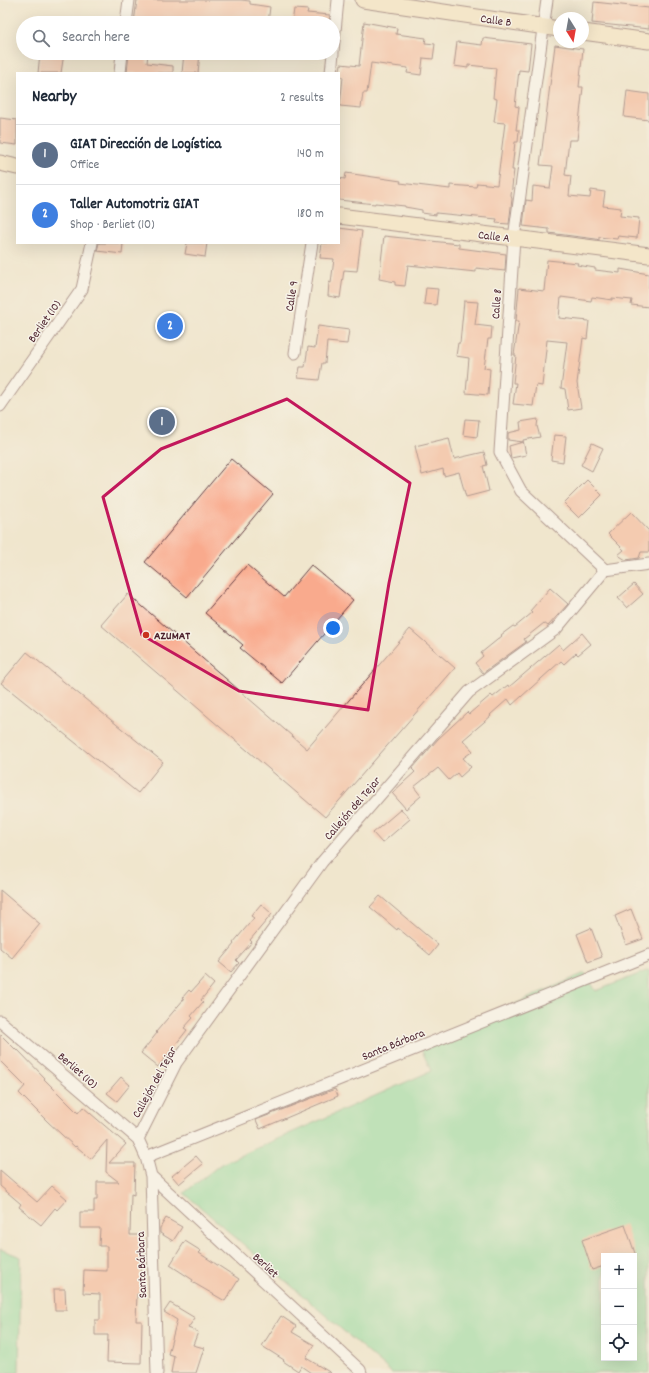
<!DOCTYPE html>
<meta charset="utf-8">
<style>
body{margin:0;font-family:Dekko,sans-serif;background:#f6f6f7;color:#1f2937}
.controls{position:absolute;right:12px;bottom:12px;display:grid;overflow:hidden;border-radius:0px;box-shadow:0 4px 16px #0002}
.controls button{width:36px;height:36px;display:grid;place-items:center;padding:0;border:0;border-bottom:1px solid #e0e1e3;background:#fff;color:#1f2937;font:20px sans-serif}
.compass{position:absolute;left:553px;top:12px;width:36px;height:36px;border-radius:50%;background:#fff;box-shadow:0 4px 16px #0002;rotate:169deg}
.you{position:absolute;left:333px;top:628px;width:14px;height:14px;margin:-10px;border:3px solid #fff;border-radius:50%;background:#1a73e8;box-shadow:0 0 0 6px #1a73e833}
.badge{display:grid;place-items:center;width:26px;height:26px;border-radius:50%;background:#db2777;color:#fff;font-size:13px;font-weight:700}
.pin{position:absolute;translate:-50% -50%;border:2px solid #fff;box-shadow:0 1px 4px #0006}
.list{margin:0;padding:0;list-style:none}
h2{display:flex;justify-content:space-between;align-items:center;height:52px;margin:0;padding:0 16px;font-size:17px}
h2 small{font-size:13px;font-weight:400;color:#747a83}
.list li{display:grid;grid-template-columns:26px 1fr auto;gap:12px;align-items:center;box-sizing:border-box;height:60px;padding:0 16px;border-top:1px solid #e0e1e3}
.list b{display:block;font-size:15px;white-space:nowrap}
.list p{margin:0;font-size:13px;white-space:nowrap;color:#747a83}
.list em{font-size:13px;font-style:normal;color:#747a83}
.icon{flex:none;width:22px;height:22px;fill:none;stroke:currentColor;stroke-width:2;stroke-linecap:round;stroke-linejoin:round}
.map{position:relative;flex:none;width:649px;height:1373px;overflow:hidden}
.search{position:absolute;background:#fff;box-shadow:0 4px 16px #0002;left:16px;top:16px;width:324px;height:44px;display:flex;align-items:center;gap:10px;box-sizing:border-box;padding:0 14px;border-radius:22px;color:#747a83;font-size:15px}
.panel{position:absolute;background:#fff;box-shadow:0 4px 16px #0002;left:16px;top:72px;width:324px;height:172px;border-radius:0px}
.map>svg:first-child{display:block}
.green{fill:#86db9e;stroke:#687d64;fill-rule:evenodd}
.building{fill:#f9aa8d}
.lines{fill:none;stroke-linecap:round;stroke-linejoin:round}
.street-casing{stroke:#633d43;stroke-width:13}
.secondary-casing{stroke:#633d43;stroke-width:17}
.street{stroke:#fff;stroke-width:11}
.secondary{stroke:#f9e7c3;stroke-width:15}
.marked{fill:none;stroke:#c2185b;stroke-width:3;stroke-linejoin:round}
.poi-dot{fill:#c8321e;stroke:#f7f3e8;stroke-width:1.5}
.labels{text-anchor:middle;stroke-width:3;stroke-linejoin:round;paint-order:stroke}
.street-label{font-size:12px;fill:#4a1f2b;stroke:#f7f3e8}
.poi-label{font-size:12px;font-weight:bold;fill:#4a1f2b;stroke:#f7f3e8;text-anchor:start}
</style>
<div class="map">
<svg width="649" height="1373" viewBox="0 0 649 1373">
<rect width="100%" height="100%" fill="#f7f3e8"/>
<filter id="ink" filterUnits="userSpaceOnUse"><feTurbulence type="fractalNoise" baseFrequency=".025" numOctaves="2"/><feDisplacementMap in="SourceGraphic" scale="8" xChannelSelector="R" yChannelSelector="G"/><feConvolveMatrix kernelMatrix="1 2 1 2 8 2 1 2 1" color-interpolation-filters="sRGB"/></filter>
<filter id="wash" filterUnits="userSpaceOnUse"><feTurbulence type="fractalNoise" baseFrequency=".012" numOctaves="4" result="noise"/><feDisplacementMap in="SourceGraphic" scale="16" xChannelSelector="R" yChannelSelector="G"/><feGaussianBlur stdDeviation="0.9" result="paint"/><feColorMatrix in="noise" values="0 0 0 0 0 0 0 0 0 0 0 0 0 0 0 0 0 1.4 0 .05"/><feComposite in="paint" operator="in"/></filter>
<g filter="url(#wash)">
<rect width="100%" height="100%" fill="#f0e6cd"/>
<path class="green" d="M649,970V1373H392L184,1193L221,1164L431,1071L420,1046L585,973L596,991ZM604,1256H634V1358H604Z
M0,1249L21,1257L19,1373H0Z"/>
<g id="blocks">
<path class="building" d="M137,0H241L250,1V4L270,7L268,23H189L168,21V23L148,20V23H134Z
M594,2L649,8V29L592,23Z
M294,9L308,10L307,13L330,15L329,23H292Z
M364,22L397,28L396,34L426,38L425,43L435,44L433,59L423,58L421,75L407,73L408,68L371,63L367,93H363L361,108L340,106L343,77L339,76L341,64L359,66Z
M483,38L531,44L528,71L519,70L515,106L519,107L516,130H519L518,142H515L512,170H514L511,196L512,199L509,224L496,223L497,219L436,213V215L422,213V210L405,207V206L375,203V204L339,200V178L345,179L346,173L401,181L400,183L450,189V185L476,187L477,183L497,185L505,123L494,122L497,99L493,98L496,68L468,65V68L454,66L457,42L482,45Z
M555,45L583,49L579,87H583L577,140H569L565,175L571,176L569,196L590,198L591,190L605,192L603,206L621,208L620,216L639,218L637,238L618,236L617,239L599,237V240L596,239L549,233V229L523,226L526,200L532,201L533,186L550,188L553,166L540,165Z
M40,53H64L61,73H38Z
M129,53H148L147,63L173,66V73H127Z
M184,53H200L198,73H182Z
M627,91L649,94V120L624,117Z
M0,118L17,120V145L0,143Z
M339,228L362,231L357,271L344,270L340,298L328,296L329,282L331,283L334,259L320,258L322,243H339Z
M384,236L459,244V248L506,254L505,271L476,268V272L408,265L405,286L395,285V282L379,279Z
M99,243H123L122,254L97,251Z
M187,243H207L205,257L185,254Z
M547,260L578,263L577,265L595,268V270L620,273V269L649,274V307L631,305L632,300L612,298V300L592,297L591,301L561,297L559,318L589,321L587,339L583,338L577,383L581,408L568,410L565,389L561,388L567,342L547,340L542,386L536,385L533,406L513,404L516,383H513L516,355H514L519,321H516L519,288L544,291Z
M426,288L438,289L436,305L424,304Z
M464,301L478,302L475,325L492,327L491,339H488L484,368L490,369L488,395L466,393L469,358L456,356L458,343H460Z
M318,326L349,330L347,344L327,342L325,363H322L319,380L298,378L300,367H305L308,347L315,348Z
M465,419L479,420L477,437L463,435Z
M538,419L537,426L540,437L523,440L526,455L511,458L509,446L523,442L508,440V433L521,430L520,422Z
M554,435L566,436L563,462L551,460Z
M449,438L454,459L484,452L487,465L483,466L489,491L466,497L459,472L444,476L443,469L422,475L415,446Z
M592,443L603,448L592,471L581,465Z
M231,459L273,494L187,597L145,562Z
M587,480L602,495L579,518L564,503Z
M631,512L649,531V552H641L639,558L626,560L618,555L624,550L608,534Z
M247,565L284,597L311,565L353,600L282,683L240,648L243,645L205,613Z
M634,584L643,594L627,608L618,598Z
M550,588L568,604L548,626L544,623L524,639L526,642L483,673L475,663L483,656L481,653L502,636L501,635L513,626L515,627L532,613L530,611Z
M128,594L307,749L410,629L455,668L325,817L101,625Z
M582,633L591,644L578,655L576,653L564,664L561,661L512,705L508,699L490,715L491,716L463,740L473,751L463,758L471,767L460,777L457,773L449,780L438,768L414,787L421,796L406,809L392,793L415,772L412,769L438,739L467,712L469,714L491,695L493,697L508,685L509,687L559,644L563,650Z
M27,652L163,762L138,793L1,683Z
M401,809L410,819L382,843L373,833Z
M0,890L40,924L12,958L0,948Z
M380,896L438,945L430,955L398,928L397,930L370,907Z
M261,904L272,914L250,940L252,942L236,960L239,963L231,972L219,962L234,944L233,943L254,918L251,916Z
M631,909L643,939L626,945L615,916Z
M591,928L602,957L588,962L577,934Z
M205,976L214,984L201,1000L203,1002L191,1016L193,1018L184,1028L187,1030L158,1067L141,1053L157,1033L156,1032L184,999L182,998L189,990L191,992Z
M0,1034L17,1051L18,1050L45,1078L44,1079L78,1113L83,1107L126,1144L109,1163H135L134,1195L131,1194L130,1235H141L140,1294H137L136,1321H142L141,1363L107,1362L108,1335H95V1320H100V1294L83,1293L84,1270L107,1271V1246H99L100,1228H80V1212H94V1200H97V1182H119L106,1172L107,1140L91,1159L76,1146L75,1147L48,1122L19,1093L25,1086L0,1061Z
M121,1077L130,1085L117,1101L107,1093Z
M335,1089L338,1096L260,1129L256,1120Z
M196,1156L203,1164L179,1184L172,1176Z
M0,1170L37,1202L52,1186L67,1199L57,1210L55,1208L41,1225L19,1207L21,1204L0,1186Z
M166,1218L182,1227L173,1241L160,1233V1228Z
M625,1225L636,1256H604V1266L592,1270L582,1240Z
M185,1241L201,1251L199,1253L239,1279L225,1301L192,1282L193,1280L170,1265Z
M54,1289H65L66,1310H55Z
M170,1303L195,1318L188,1328L198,1332L193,1345L204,1348L196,1373H171L174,1356L168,1354L177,1320L164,1312Z
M281,1316L296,1326L292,1332L314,1345L306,1358L331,1373H311L301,1366L298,1371L283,1361L284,1360L262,1346Z"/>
</g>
</g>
<g filter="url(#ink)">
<use href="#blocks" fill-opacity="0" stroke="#633d43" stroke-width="1"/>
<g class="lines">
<g class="street-casing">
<path id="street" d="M547,0L514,238L500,452L521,491L605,570
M126,23L129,0
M333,52L338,0
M120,73L122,53
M331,73L333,53
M295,353L312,243
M0,406L82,289L92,243
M0,1021L138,1139L146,1157L151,1176L157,1373
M138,1139L176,1063L322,862L469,692L556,629L605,570L649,564
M146,1157L649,955
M151,1176L360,1370L361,1373"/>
</g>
<g class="secondary-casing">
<path id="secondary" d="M363,0L559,29
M583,32L649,41
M0,163L17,167
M339,216L649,255"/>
</g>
<use href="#street" class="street"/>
<use href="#secondary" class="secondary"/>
</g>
</g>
<path d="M0 0H649V1373H0ZM287,399L410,483L389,583L368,710L239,691L142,635L103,497L161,449Z" fill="#f0e6cd" fill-opacity=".55" fill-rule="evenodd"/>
<path class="marked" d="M287,399L410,483L389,583L368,710L239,691L142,635L103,497L161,449Z"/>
<circle class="poi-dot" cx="146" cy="635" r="4"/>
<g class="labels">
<g class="street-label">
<text transform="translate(496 20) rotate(8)" y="4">Calle B</text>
<text transform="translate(494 236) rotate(7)" y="4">Calle A</text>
<text transform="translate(291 296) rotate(-81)" y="4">Calle 9</text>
<text transform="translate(496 304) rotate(-86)" y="4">Calle 8</text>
<text transform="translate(44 321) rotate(-55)" y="4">Berliet (10)</text>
<text transform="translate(352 808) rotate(-49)" y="4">Callejón del Tejar</text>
<text transform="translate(393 1044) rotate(-22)" y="4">Santa Bárbara</text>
<text transform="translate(78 1070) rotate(41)" y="4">Berliet (10)</text>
<text transform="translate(154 1082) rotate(-61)" y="4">Callejón del Tejar</text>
<text transform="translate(141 1265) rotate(-92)" y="4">Santa Bárbara</text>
<text transform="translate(266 1265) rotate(43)" y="4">Berliet</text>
</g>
<g class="poi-label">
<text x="154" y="639">AZUMAT</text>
</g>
</g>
</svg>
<div class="controls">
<button>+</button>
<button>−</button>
<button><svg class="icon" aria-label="locate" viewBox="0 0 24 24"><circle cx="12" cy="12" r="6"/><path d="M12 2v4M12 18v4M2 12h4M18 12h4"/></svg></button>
</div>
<svg class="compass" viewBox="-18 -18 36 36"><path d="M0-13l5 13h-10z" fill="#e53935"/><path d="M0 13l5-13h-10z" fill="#747a83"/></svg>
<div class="you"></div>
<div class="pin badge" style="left:162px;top:422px;background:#5c6f8a">1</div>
<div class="pin badge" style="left:170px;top:326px;background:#3f7fe0">2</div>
<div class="search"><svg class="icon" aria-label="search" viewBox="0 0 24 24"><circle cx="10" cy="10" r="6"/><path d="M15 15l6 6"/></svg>Search here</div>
<section class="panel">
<h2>Nearby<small>2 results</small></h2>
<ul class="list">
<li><span class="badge" style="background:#5c6f8a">1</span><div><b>GIAT Dirección de Logística</b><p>Office</p></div><em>140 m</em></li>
<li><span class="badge" style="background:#3f7fe0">2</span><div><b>Taller Automotriz GIAT</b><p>Shop · Berliet (10)</p></div><em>180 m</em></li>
</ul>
</section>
</div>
